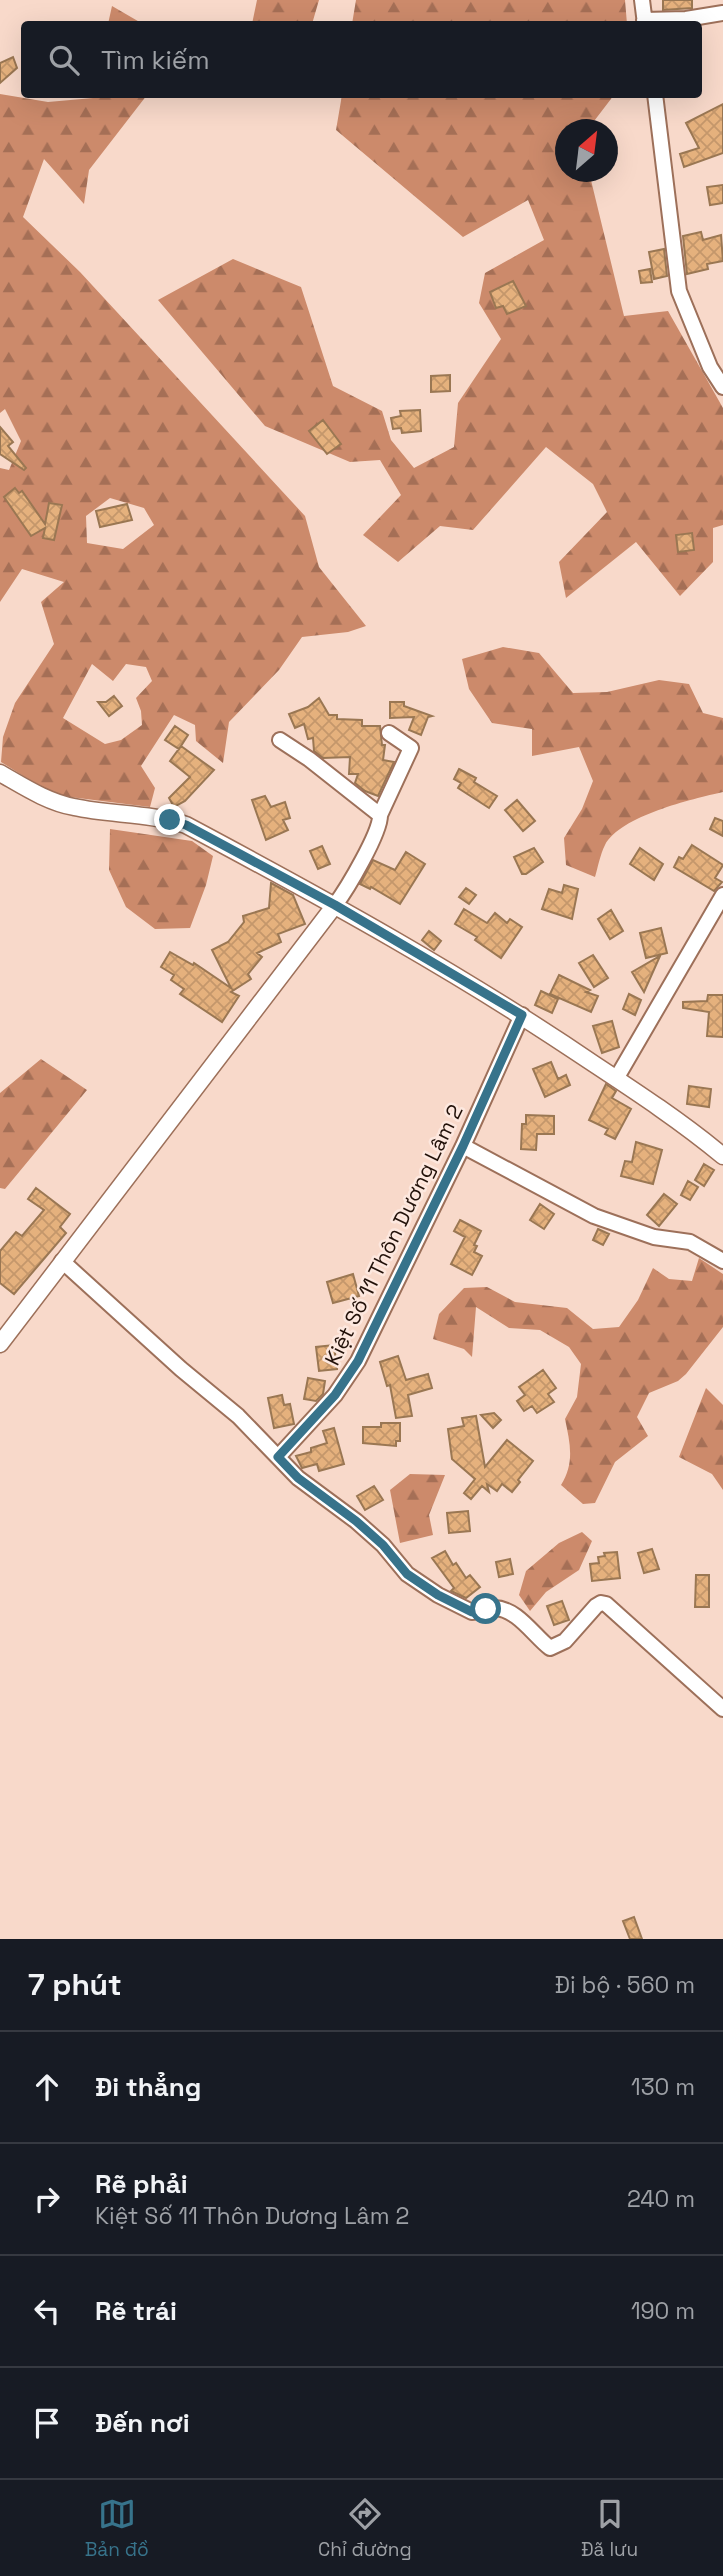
<!DOCTYPE html>
<html lang="vi">
<meta charset="utf-8">
<style>
body{margin:0;font-family:"Space Grotesk",sans-serif;background:#242831;color:#f1f3f6}
.compass{position:absolute;left:555px;top:119px;width:63px;height:63px;border-radius:50%;background:#171b24;box-shadow:0 7px 28px #0002;rotate:28deg}
.stop{position:absolute;width:21px;height:21px;margin:-16px;border:5px solid #37738b;border-radius:50%;background:#fff}
.stop.end{background:#37738b;border-color:#fff;box-shadow:0 2px 7px #0008}
.list{margin:0;padding:0;list-style:none}
h2{display:flex;justify-content:space-between;align-items:center;height:91px;margin:0;padding:0 28px;font-size:30px}
h2 small{font-size:23px;font-weight:400;color:#9ea1a6}
.list li{display:grid;grid-template-columns:46px 1fr auto;gap:21px;align-items:center;box-sizing:border-box;height:112px;padding:0 28px;border-top:2px solid #363941}
.list b{display:block;font-size:26px;white-space:nowrap}
.list p{margin:0;font-size:23px;white-space:nowrap;color:#9ea1a6}
.list em{font-size:23px;font-style:normal;color:#9ea1a6}
.icon{flex:none;width:38px;height:38px;fill:none;stroke:currentColor;stroke-width:2;stroke-linecap:round;stroke-linejoin:round}
.map{position:relative;flex:none;width:723px;height:1939px;overflow:hidden}
.search{position:absolute;background:#171b24;box-shadow:0 7px 28px #0002;left:21px;right:21px;top:21px;height:77px;display:flex;align-items:center;gap:18px;box-sizing:border-box;padding:0 24px;border-radius:7px;color:#9ea1a6;font-size:26px}
.sheet{height:539px;background:#171b24}
nav{display:flex;justify-content:space-around;align-items:center;box-sizing:border-box;height:98px;border-top:2px solid #363941;background:#171b24;font-size:19px;color:#9ea1a6}
nav a{display:grid;justify-items:center;gap:4px}
nav .on{color:#37738b}
.map>svg:first-child{display:block}
.forest{fill:url(#forest-firs);fill-rule:evenodd}
.building{fill:url(#building-cross-hatch);stroke:#9a7753;stroke-width:2}
.lines{fill:none;stroke-linecap:round;stroke-linejoin:round}
.minor-casing{stroke:#9d705a;stroke-width:18}
.tertiary-casing{stroke:#9d705a;stroke-width:19}
.minor{stroke:#fff;stroke-width:14}
.tertiary{stroke:#fff;stroke-width:16}
.route{stroke:#37738b;stroke-width:9}
.labels{text-anchor:middle;stroke-width:5;stroke-linejoin:round;paint-order:stroke}
.street-label{font-size:21px;fill:#221109;stroke:#fde8df}
</style>
<div class="map">
<svg width="723" height="1939" viewBox="0 0 723 1939">
<defs>
<pattern id="forest-firs" width="22" height="20" patternUnits="userSpaceOnUse" patternTransform="scale(1.75)"><rect width="22" height="20" fill="#cc8a6b"/><path d="M5 1l3.5 6h-7zM16 11l3.5 6h-7z" fill="#a56f56"/></pattern>
<pattern id="building-cross-hatch" width="8" height="8" patternUnits="userSpaceOnUse" patternTransform="scale(1.75)"><rect width="8" height="8" fill="#e5b17d"/><path d="M0 0l8 8M0 8l8-8" fill="none" stroke="#c4976b"/></pattern>
</defs>
<rect width="100%" height="100%" fill="#f8d9ca"/>
<path class="forest" d="M257,0H319L312,24H252Z
M356,0H625L627,24H352Z
M112,6L143,24H108Z
M0,94L48,102L93,98L94,95H151H147L89,170L84,204L44,159L23,217L80,272L305,516L319,567L366,626L348,632L302,637L279,670L229,722L223,763L196,741L195,725L174,715L141,766L155,788L150,807L54,795L1,762L3,737L15,703L54,644L41,602L64,582L22,569L0,602V468L9,470L21,441L5,409L0,413ZM110,498L144,508L154,525L123,549L87,543L86,516ZM92,664L113,681L126,664L146,667L152,681L136,698L141,711L142,725L121,740L105,744L63,718Z
M342,95H614L588,129L566,130V172H589L624,316L668,311L723,408V525L713,528V562L680,596L636,542L566,598L559,562L607,512L593,484L546,447L473,530L440,526L398,562L363,535L401,495L380,460L350,462L265,426L158,300L233,259L301,287L333,386L382,411L391,440L414,468L454,447L458,403L501,339L479,303L485,273L544,240L528,200L463,237L336,130Z
M503,647L539,653L573,693L607,692L659,680L689,684L703,713L723,718V792C692,799 620,816 605,845C600,855 598,867 595,877L566,865L564,838L582,809L593,781L579,747L532,756V729L492,723L469,689L462,659Z
M110,829L192,841L213,856L206,885L190,928L155,929L126,907L109,870Z
M41,1059L87,1090L5,1189L0,1188V1093Z
M699,1258L723,1274V1327L686,1374L678,1381L649,1393L637,1417L648,1436L615,1462L595,1503L583,1504L561,1485C575,1463 570,1443 565,1419L577,1397L581,1364L569,1347L540,1330L509,1328L476,1307L472,1357L464,1349L433,1339L439,1314L464,1288L487,1287L515,1302L567,1308L593,1329L619,1327L638,1300L653,1268L669,1279L692,1281Z
M706,1388L723,1405V1490L712,1474L679,1457Z
M410,1474L445,1475L429,1515L433,1535L400,1543L390,1490Z
M582,1532L592,1541L579,1570L546,1592L530,1611L519,1595L526,1571L559,1543Z"/>
<path class="building" d="M663,0H692V8L663,10Z
M13,57L17,68L0,83V63Z
M723,104V153L684,167L680,154L699,148L686,123Z
M723,185V203L710,205L707,187Z
M701,232L703,240L721,235L723,261L707,264L708,269L687,274L683,236Z
M664,249L667,276L654,279L649,252Z
M650,269L652,282L641,283L639,271Z
M513,281L526,306L507,314L503,306L496,308L490,292Z
M450,375V391L431,392V376Z
M420,410L421,431L402,433L401,428L393,429L391,418L401,416L400,411Z
M323,420L341,444L327,454L309,431Z
M0,427L13,442L8,446L26,468L24,470L0,454Z
M15,488L19,493L22,491L45,524L49,503L62,505L54,540L43,538L45,528L31,536L4,497Z
M127,504L132,520L100,527L96,511Z
M692,533L694,550L678,552L676,535Z
M114,696L122,706L109,716L98,702H106Z
M319,698L329,715H337V719L362,720V726H380L382,745H385L383,760L394,762L378,796L365,791L355,783L358,774H349L350,757L323,758L314,751L313,738L308,739L304,724L295,728L289,714L308,707Z
M390,702H404V706L432,716L428,717L421,735L409,730L414,717L390,718Z
M175,726L188,735L179,749L165,740Z
M181,746L214,770L185,801L174,807L169,798L190,777L170,761Z
M459,769L476,778L474,782L497,796L489,808L458,788L461,783L454,779Z
M265,796L271,807L285,802L290,818L283,820L288,830L266,840L252,800Z
M517,800L535,821L523,831L505,810Z
M715,818L723,821V836L710,829Z
M692,845L723,865L715,878L722,882L714,891L674,867L679,857L683,859Z
M322,846L330,864L318,869L310,851Z
M534,848L543,862L526,874H522L514,857Z
M640,848L663,864L654,880L630,864Z
M406,852L425,864L400,904L371,887L370,889L360,884L373,860L395,870Z
M271,883L293,895L305,924L278,934L281,942L257,953L262,957L248,974L251,979L231,992L239,996L222,1022L180,994L184,989L171,980L174,975L161,967L170,952L193,965L194,963L231,988L212,950L228,942L244,922L243,916L269,908Z
M564,885L578,889L572,919L542,909L549,889L562,893Z
M466,888L476,895L469,904L459,897Z
M464,909L487,923L495,913L507,923L510,919L522,927L501,958L475,940L477,937L455,924Z
M611,910L623,931L610,939L598,919Z
M661,928L667,953L646,958L640,933Z
M429,931L441,941L434,950L422,940Z
M593,955L608,978L594,987L579,963Z
M660,956L644,992L632,972Z
M559,975L590,990L586,992L598,996L591,1012L550,994Z
M541,991L558,999L552,1013L535,1005Z
M629,994L641,1000L635,1015L623,1009Z
M708,995H723V1037L707,1036L709,1012L683,1008V1002L707,1001Z
M612,1021L619,1047L602,1053L593,1026Z
M551,1062L558,1079L566,1075L570,1085L545,1097L533,1069Z
M606,1084L616,1091L612,1098L631,1109L615,1139L605,1134L608,1129L589,1120Z
M689,1086L711,1089L709,1107L687,1104Z
M526,1115L554,1116V1134H537L536,1150L521,1149L522,1124H526Z
M636,1142L662,1150L653,1184L621,1176L625,1161L632,1162Z
M704,1164L714,1170L704,1186L695,1180Z
M688,1181L698,1187L690,1200L681,1195Z
M36,1188L70,1214L60,1227L66,1233L14,1294L0,1283V1251L16,1232L22,1236L44,1210L28,1199Z
M664,1194L677,1204L659,1226L647,1215Z
M540,1204L554,1214L544,1229L530,1220Z
M460,1220L481,1231L474,1245L477,1246L474,1252L482,1256L472,1275L451,1264L465,1237L454,1231Z
M598,1229L609,1234L603,1245L593,1240Z
M353,1274L359,1296L333,1303L327,1282Z
M334,1345L337,1369L319,1371L316,1347Z
M398,1356L406,1380L428,1374L432,1388L408,1395L412,1416L396,1418L390,1385L387,1386L380,1362Z
M543,1370L556,1388L548,1394L554,1402L537,1413L532,1406L524,1411L517,1401L525,1395L519,1387Z
M308,1378L325,1381L323,1394L316,1401L304,1399Z
M282,1395L284,1405L290,1404L294,1424L274,1428L268,1398Z
M494,1413L501,1420L493,1428L481,1415Z
M476,1416L485,1467L507,1440L533,1461L518,1480L520,1482L512,1492L502,1484L497,1491L487,1484L489,1492L482,1486L471,1499L464,1493L475,1479L452,1459L448,1429L464,1426L462,1418Z
M381,1423H400V1441H396V1446L363,1443V1427H381Z
M334,1428L344,1464L319,1471L317,1464L302,1468L296,1456L311,1452V1448L327,1443L323,1431Z
M374,1486L383,1500L365,1510L357,1496Z
M468,1511L470,1531L449,1533L447,1513Z
M652,1549L659,1569L644,1573L638,1553Z
M445,1551L453,1565L456,1563L466,1578L470,1575L480,1587L466,1598L451,1591L454,1588L432,1558Z
M617,1552L620,1578L592,1581L590,1564L599,1563L598,1557L605,1556L604,1553Z
M510,1559L513,1574L499,1577L496,1562Z
M696,1575H709V1607H695Z
M562,1601L569,1620L554,1625L547,1606Z
M634,1917L642,1939H630L623,1921Z"/>
<g class="lines">
<g class="minor-casing">
<path id="minor" d="M642,0L645,24
M644,20L686,19L723,13
M655,94L679,291L710,367L723,387
M280,740L309,759L380,815C381,832 347,889 335,905
M380,815L411,748L389,733
M616,1079L723,895
M463,1146L594,1216L654,1237L690,1242L723,1261
M62,1261L181,1369L238,1416L298,1478L356,1521L383,1545L407,1574L438,1595L472,1612C480,1612 487,1608 494,1608C517,1608 534,1636 550,1648L565,1641L596,1606L601,1603L606,1604L723,1709
M278,1457L335,1395L358,1361L463,1146L522,1015"/>
</g>
<g class="tertiary-casing">
<path id="tertiary" d="M0,773C23,786 47,802 74,807C111,815 150,813 186,825C325,899 463,975 594,1064C638,1093 682,1122 723,1156
M0,1344L335,905"/>
</g>
<use href="#minor" class="minor"/>
<use href="#tertiary" class="tertiary"/>
</g>
<g class="lines">
<path class="route" d="M170,820L186,825L335,905L522,1015L463,1146L358,1361L335,1395L278,1457L298,1478L356,1521L383,1545L407,1574L438,1595L472,1612L486,1609"/>
</g>
<g class="labels">
<g class="street-label">
<text transform="translate(394 1235) rotate(-64)" y="7">Kiệt Số 11 Thôn Dương Lâm 2</text>
</g>
</g>
</svg>
<svg class="compass" viewBox="-18 -18 36 36"><path d="M0-13l5 13h-10z" fill="#e53935"/><path d="M0 13l5-13h-10z" fill="#9ea1a6"/></svg>
<div class="stop" style="left:486px;top:1609px"></div>
<div class="stop end" style="left:170px;top:820px"></div>
<div class="search"><svg class="icon" aria-label="search" viewBox="0 0 24 24"><circle cx="10" cy="10" r="6"/><path d="M15 15l6 6"/></svg>Tìm kiếm</div>
</div>
<section class="sheet">
<h2>7 phút<small>Đi bộ · 560 m</small></h2>
<ul class="list">
<li><svg class="icon" aria-label="ahead" viewBox="0 0 24 24"><path d="M12 20V5M6 11l6-6 6 6"/></svg><div><b>Đi thẳng</b></div><em>130 m</em></li>
<li><svg class="icon" aria-label="right" viewBox="0 0 24 24"><path d="M7 20v-9h11M14 6l5 5-5 5"/></svg><div><b>Rẽ phải</b><p>Kiệt Số 11 Thôn Dương Lâm 2</p></div><em>240 m</em></li>
<li><svg class="icon" aria-label="left" viewBox="0 0 24 24"><path d="M17 20v-9H6M10 6l-5 5 5 5"/></svg><div><b>Rẽ trái</b></div><em>190 m</em></li>
<li><svg class="icon" aria-label="arrive" viewBox="0 0 24 24"><path d="M6 21V4h12l-3 4 3 4H6"/></svg><div><b>Đến nơi</b></div></li>
</ul>
</section>
<nav>
<a class="on"><svg class="icon" aria-label="map" viewBox="0 0 24 24"><path d="M3 6l6-2 6 2 6-2v14l-6 2-6-2-6 2zM9 4v14M15 6v14"/></svg>Bản đồ</a>
<a><svg class="icon" aria-label="directions" viewBox="0 0 24 24"><path d="M12 3l9 9-9 9-9-9zM9 14v-3h6M13 9l2 2-2 2"/></svg>Chỉ đường</a>
<a><svg class="icon" aria-label="saved" viewBox="0 0 24 24"><path d="M7 4h10v16l-5-4-5 4z"/></svg>Đã lưu</a>
</nav>
